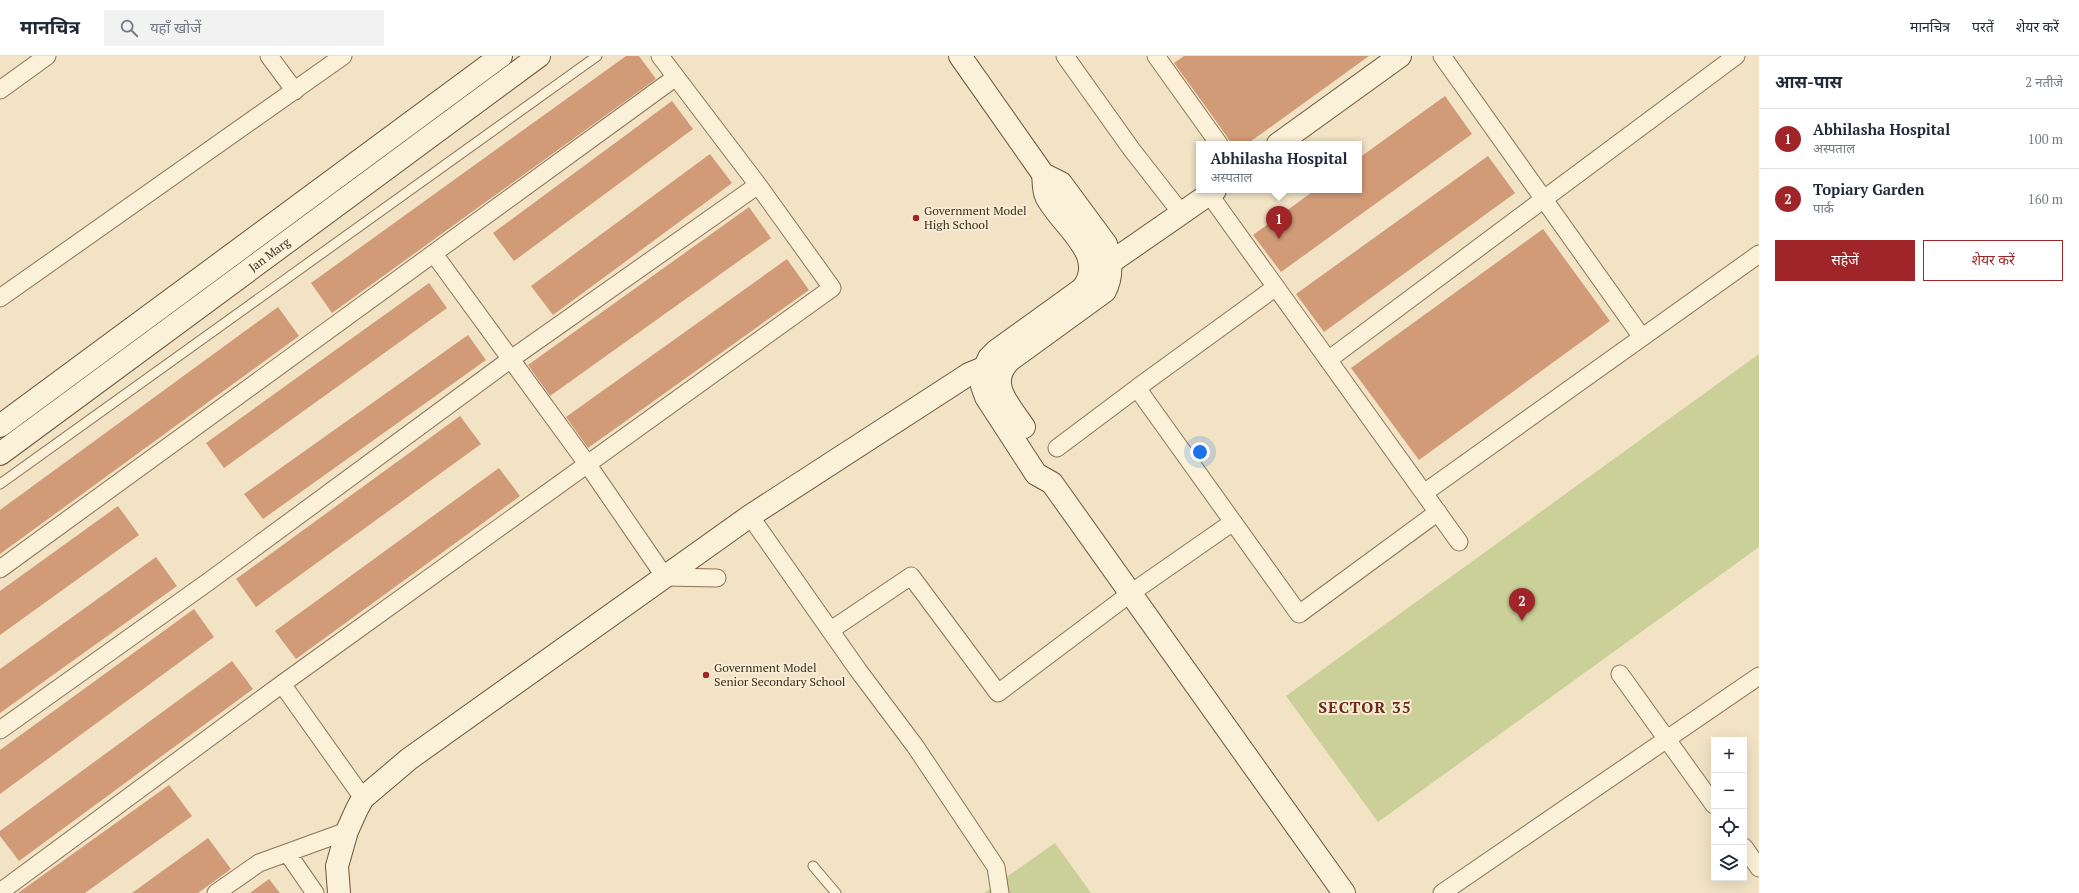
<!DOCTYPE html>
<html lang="hi">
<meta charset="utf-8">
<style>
body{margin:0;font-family:"PT Serif","Noto Sans Devanagari",serif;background:#f2f2f3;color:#1f2937}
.controls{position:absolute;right:12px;bottom:12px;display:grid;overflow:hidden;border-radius:0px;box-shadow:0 4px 16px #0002}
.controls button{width:36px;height:36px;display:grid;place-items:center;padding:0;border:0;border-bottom:1px solid #e0e1e3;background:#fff;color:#1f2937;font:20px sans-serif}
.you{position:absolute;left:1200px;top:396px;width:14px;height:14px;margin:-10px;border:3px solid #fff;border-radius:50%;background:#1a73e8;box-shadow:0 0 0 6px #1a73e833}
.badge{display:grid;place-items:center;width:26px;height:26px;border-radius:50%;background:#9f2528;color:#fff;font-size:13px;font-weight:700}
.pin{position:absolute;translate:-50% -33px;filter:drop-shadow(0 1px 2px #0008)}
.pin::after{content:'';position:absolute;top:21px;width:14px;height:12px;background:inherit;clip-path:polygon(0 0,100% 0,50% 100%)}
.popup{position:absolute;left:1196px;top:85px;width:166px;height:52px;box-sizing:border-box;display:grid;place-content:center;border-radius:0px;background:#fff;filter:drop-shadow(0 1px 3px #0005);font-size:13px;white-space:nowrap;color:#747a83}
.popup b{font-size:15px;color:#1f2937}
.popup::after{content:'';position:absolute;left:50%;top:100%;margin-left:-8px;border:8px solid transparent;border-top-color:#fff}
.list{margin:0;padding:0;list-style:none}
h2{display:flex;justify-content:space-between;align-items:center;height:52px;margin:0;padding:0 16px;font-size:17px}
h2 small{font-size:13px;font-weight:400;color:#747a83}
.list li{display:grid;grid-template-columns:26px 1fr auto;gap:12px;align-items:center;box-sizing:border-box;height:60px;padding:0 16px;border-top:1px solid #e0e1e3}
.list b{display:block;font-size:15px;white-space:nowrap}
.list p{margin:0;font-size:13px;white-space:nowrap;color:#747a83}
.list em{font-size:13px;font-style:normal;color:#747a83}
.actions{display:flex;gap:8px;padding:12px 16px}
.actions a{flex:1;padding:9px 0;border:1px solid #9f2528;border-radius:0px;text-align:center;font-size:14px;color:#9f2528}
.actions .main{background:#9f2528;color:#fff}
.icon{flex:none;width:22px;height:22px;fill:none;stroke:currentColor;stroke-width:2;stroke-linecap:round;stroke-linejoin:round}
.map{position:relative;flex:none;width:1759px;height:837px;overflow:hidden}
header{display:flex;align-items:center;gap:24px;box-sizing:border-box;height:56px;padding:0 20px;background:#fff;border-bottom:1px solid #e0e1e3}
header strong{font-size:19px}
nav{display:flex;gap:22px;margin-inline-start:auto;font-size:14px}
.search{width:280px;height:36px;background:#f2f2f3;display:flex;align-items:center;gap:10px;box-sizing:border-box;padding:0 14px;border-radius:0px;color:#747a83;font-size:15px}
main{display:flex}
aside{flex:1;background:#fff}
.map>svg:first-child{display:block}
.green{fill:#cad097}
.building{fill:#d19b77}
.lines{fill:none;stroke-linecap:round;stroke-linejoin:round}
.lane-casing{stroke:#8c7459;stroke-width:11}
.street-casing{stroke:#8c7459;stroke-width:19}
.secondary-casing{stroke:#6e553c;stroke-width:24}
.lane{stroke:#fbf0d8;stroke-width:9}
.street{stroke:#fbf0d8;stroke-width:17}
.secondary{stroke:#fbf0d8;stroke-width:22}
.poi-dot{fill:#9f2528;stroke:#f8edd4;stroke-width:1.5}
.labels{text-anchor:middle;stroke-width:4;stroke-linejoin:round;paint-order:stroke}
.poi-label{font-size:12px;fill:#3c2c1e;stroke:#f8edd4;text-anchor:start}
.street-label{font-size:12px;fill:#3c2c1e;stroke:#f8edd4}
.district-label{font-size:16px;font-weight:bold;letter-spacing:1px;fill:#6b2a1b;stroke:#f8edd4}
</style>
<header>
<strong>मानचित्र</strong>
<div class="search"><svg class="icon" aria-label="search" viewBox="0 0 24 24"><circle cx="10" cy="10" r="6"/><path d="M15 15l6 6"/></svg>यहाँ खोजें</div>
<nav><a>मानचित्र</a><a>परतें</a><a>शेयर करें</a></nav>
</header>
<main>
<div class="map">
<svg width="1759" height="837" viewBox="0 0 1759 837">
<rect width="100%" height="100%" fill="#f1e3c4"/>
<path class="green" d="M1759,298V491L1378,766L1286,640Z
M1055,787L1091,837H984Z"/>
<path class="building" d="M626,0H639L656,23L332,257L311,227Z
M1184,0H1369L1247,88H1232L1211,58L1174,7Z
M1445,40L1472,78L1281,216L1253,179L1315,134H1359V102Z
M672,45L693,73L514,205L493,177Z
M710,98L732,127L553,259L531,230Z
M1488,100L1515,137L1324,276L1296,238Z
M749,151L771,182L550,340L528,309Z
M1543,173L1610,265L1419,404L1351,312Z
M787,203L809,234L588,392L566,361Z
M429,227L447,252L224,412L206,387Z
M278,251L299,280L0,498V454Z
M468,279L486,304L263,463L244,438Z
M460,360L481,388L256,551L236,523Z
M499,412L520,440L296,603L275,575Z
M118,450L139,479L0,579V535Z
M156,501L177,530L0,657V613Z
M194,553L214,581L0,738V694Z
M232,605L253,633L19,805L0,780V775Z
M169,729L192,760L85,837H18Z
M208,782L231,813L198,837H132Z
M269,823L280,837H250Z"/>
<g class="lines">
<g class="lane-casing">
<path id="lane" d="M0,428L597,0
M813,810L836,837"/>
</g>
<g class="street-casing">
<path id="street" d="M269,0L295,35
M1065,0L1132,94L1182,158
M1156,0L1219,88
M1442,0L1641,280
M0,34L47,0
M1209,138L1459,486
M434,198L588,409L665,521L717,522
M1276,231L1137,332L1299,558L1438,456
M0,242L343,0
M1328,304L1736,0
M1057,392L1137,332
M1424,437L1759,198
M750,460L858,614L915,690L996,811L1000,837
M0,513L676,21
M831,574L911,520L998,637L1131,537L1233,466
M1620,618L1714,749
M282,628L363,742
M0,674L208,526L511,303L758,129
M1744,791L1759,812
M288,798L315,837
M0,836L282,628L832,232L758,129L660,0
M216,837L259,807L347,775
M1442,837L1759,620"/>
</g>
<g class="secondary-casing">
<g id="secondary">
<path d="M960,0L1043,118L1061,127L1106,188C1111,206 1113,219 1105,235L1010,304C986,327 1010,350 1024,371"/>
<path d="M1278,88L1400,0"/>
<path d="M1043,118C1044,124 1043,134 1046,140C1059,168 1110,199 1082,233L996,295L989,302L983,315L982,330L986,341L1036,418L1052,427L1344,837"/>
<path d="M1101,213L1215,134"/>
<path d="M0,370L501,0"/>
<path id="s1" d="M0,398L539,0"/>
<path d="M339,837L337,810L347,775L357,753L363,742L409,703L750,460L969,318L984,312L1001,315"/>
</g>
</g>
<use href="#lane" class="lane"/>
<use href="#street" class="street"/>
<use href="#secondary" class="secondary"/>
</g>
<g class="poi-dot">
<circle cx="916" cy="162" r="4"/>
<circle cx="706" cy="619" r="4"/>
</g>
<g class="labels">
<g class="poi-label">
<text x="924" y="159">Government Model<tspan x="924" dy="14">High School</tspan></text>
<text x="714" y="616">Government Model<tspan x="714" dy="14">Senior Secondary School</tspan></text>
</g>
<g class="street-label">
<text dy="4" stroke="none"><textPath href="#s1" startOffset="335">Jan Marg</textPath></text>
</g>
<g class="district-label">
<text x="1365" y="657">SECTOR 35</text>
</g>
</g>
</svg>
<div class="controls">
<button>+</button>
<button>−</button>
<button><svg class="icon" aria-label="locate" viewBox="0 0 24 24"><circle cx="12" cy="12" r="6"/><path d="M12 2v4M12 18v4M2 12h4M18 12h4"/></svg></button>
<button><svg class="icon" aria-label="layers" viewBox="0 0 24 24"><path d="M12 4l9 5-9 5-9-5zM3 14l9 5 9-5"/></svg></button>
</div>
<div class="you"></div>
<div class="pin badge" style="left:1279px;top:183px">1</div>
<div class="popup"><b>Abhilasha Hospital</b>अस्पताल</div>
<div class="pin badge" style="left:1522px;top:565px">2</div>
</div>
<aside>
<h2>आस-पास<small>2 नतीजे</small></h2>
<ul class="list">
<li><span class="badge">1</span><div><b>Abhilasha Hospital</b><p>अस्पताल</p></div><em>100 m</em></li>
<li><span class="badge">2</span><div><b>Topiary Garden</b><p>पार्क</p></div><em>160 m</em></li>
</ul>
<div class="actions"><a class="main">सहेजें</a><a>शेयर करें</a></div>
</aside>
</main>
